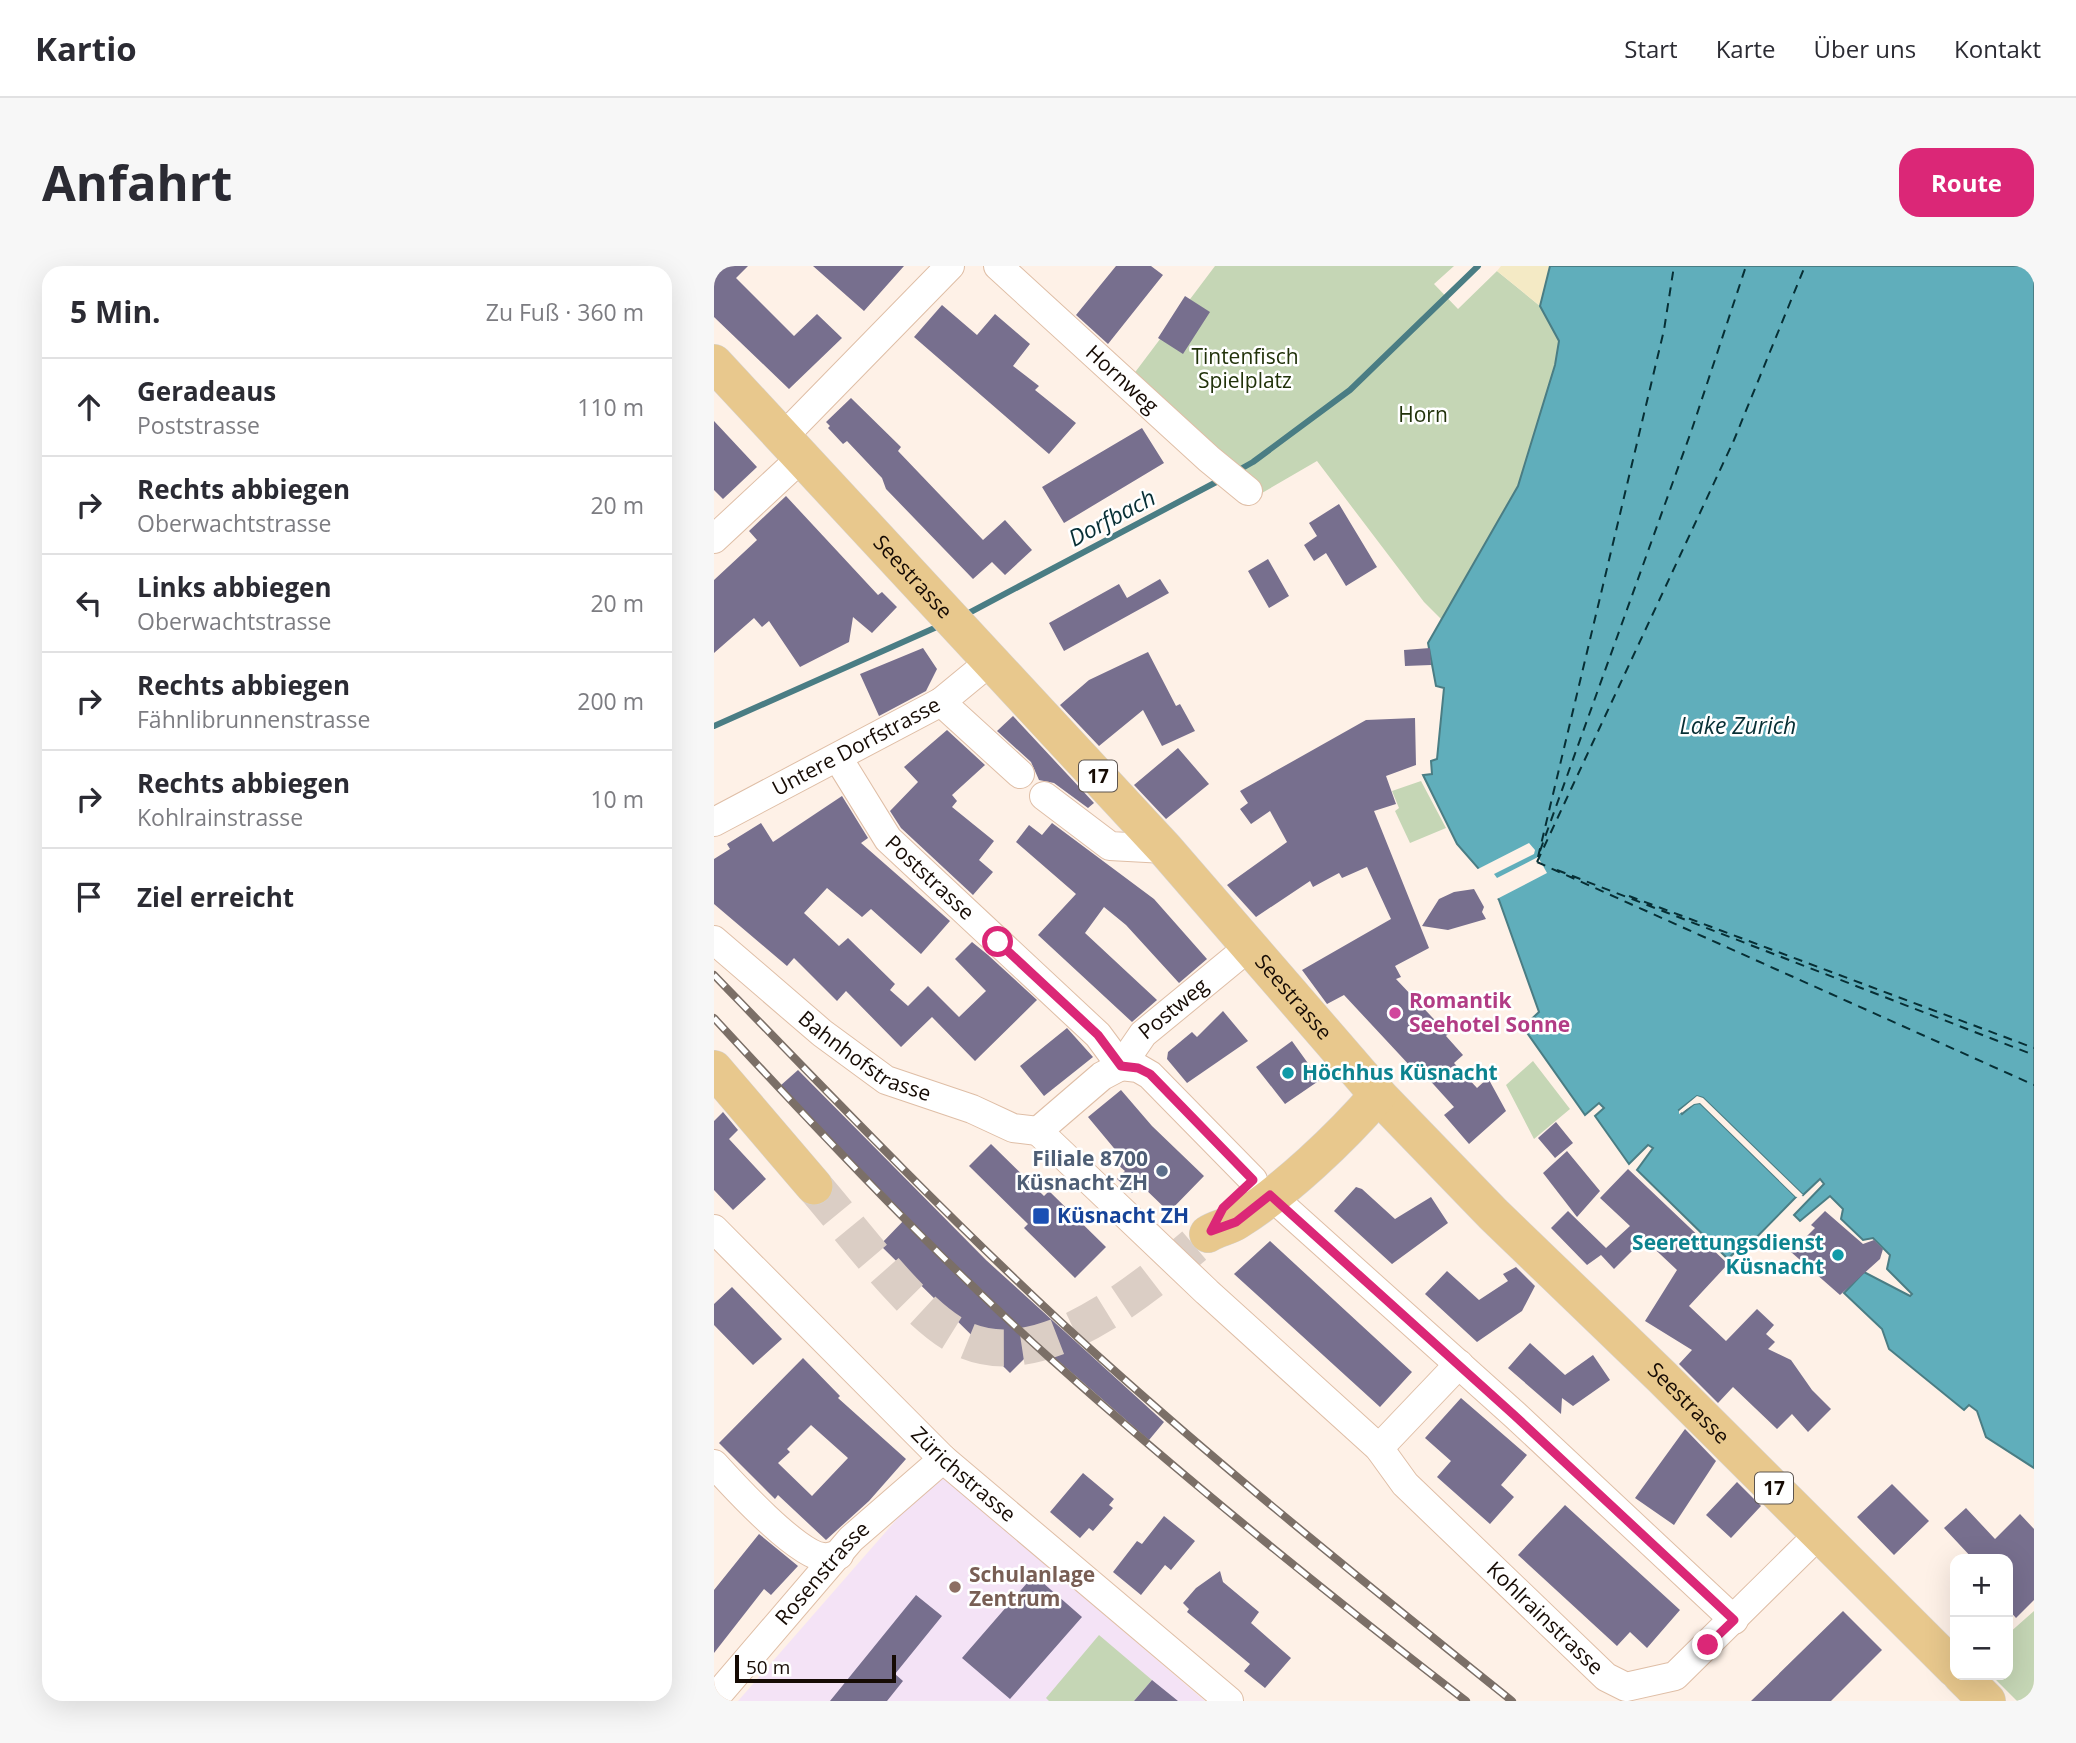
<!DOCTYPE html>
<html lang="de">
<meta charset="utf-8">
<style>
body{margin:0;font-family:"Open Sans",sans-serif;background:#f7f7f7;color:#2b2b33}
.controls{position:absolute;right:21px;bottom:21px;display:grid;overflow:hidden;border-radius:14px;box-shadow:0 7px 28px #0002}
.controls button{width:63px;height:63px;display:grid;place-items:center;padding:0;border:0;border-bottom:2px solid #e1e1e2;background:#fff;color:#2b2b33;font:35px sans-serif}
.scale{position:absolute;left:21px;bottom:18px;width:161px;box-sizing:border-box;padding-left:7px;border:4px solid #160b04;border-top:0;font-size:19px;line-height:24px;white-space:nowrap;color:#160b04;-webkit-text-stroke:5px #fff;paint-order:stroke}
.stop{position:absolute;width:21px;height:21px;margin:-16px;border:5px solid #db2777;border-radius:50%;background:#fff}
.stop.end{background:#db2777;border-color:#fff;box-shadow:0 2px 7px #0008}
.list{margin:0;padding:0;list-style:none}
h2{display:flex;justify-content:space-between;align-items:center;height:91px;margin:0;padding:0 28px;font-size:30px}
h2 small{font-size:23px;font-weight:400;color:#7c7c81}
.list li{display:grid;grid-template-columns:46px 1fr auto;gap:21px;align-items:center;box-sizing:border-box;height:98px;padding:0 28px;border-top:2px solid #e1e1e2}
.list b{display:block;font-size:26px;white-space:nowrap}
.list p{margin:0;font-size:23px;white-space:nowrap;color:#7c7c81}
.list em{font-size:23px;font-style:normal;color:#7c7c81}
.icon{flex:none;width:38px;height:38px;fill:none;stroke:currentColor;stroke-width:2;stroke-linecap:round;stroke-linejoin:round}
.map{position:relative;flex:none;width:1320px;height:1435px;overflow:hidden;border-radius:21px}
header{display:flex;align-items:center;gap:42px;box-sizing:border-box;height:98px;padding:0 35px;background:#fff;border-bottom:2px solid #e1e1e2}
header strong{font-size:33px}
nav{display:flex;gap:38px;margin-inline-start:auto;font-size:24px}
.intro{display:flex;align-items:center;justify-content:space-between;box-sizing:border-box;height:168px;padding:0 42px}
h1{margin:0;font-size:49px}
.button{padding:18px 32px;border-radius:21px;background:#db2777;color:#fff;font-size:24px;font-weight:700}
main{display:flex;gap:42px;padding:0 42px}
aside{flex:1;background:#fff;border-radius:21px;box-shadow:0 7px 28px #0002}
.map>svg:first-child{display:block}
.education{fill:#f4e3f6}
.green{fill:#c5d6b5}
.sand{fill:#f4eac5}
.water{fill:#60aebb;stroke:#4a7d84;stroke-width:2}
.pier{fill:#fef1e7}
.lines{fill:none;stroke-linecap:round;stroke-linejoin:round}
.stream{stroke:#4a7d84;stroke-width:6}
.ferry{stroke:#072f35;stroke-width:2;stroke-dasharray:9 7;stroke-linecap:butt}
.building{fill:#776f8e;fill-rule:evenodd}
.major-tunnel{stroke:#dbcec5;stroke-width:37;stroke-dasharray:37 18;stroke-linecap:butt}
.minor-casing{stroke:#dfbea6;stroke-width:30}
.major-casing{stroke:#d5d3d2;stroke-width:38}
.minor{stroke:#fff;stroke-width:28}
.major{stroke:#e8c88d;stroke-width:37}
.rail-casing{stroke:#7b6f67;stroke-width:8}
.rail{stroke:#fff;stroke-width:5;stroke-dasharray:16;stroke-linecap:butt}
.route{stroke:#db2777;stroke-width:9}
.hotel-dot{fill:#d1479c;stroke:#fff;stroke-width:2.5}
.culture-dot{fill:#0f9aa8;stroke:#fff;stroke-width:2.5}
.service-dot{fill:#5c6f8a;stroke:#fff;stroke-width:2.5}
.transit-dot{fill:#1a4fb4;stroke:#fff;stroke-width:2.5}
.education-dot{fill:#8d6e63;stroke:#fff;stroke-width:2.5}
.labels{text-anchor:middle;stroke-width:5;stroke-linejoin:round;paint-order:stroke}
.shield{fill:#fff;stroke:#5c544f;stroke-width:2}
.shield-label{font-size:19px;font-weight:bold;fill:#160b04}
.park-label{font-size:21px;fill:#21320a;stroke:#fff}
.street-label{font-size:21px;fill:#160b04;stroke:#fff}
.hotel-label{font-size:21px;font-weight:bold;fill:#b23c85;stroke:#fff;text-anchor:start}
.culture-label{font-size:21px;font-weight:bold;fill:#0d838f;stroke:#fff;text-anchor:start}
.service-label{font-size:21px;font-weight:bold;fill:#4e5e75;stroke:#fff;text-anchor:end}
.transit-label{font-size:21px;font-weight:bold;fill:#164399;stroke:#fff;text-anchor:start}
.education-label{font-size:21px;font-weight:bold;fill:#785e54;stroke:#fff;text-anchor:start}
.water-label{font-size:23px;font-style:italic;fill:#072f35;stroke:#fff}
</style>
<header>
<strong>Kartio</strong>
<nav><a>Start</a><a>Karte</a><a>Über uns</a><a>Kontakt</a></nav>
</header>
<div class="intro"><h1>Anfahrt</h1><a class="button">Route</a></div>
<main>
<aside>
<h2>5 Min.<small>Zu Fuß · 360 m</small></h2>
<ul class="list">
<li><svg class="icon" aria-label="ahead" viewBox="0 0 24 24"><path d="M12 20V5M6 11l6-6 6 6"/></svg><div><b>Geradeaus</b><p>Poststrasse</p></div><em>110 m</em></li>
<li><svg class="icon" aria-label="right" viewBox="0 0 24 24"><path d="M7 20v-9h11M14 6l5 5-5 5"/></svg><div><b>Rechts abbiegen</b><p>Oberwachtstrasse</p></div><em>20 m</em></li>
<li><svg class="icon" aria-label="left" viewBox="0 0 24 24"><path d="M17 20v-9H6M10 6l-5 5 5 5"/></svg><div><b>Links abbiegen</b><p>Oberwachtstrasse</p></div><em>20 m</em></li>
<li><svg class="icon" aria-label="right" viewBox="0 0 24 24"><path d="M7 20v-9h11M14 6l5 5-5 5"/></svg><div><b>Rechts abbiegen</b><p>Fähnlibrunnenstrasse</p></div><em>200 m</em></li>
<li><svg class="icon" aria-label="right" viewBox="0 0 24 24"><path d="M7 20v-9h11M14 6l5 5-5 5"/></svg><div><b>Rechts abbiegen</b><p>Kohlrainstrasse</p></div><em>10 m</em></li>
<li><svg class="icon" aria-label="arrive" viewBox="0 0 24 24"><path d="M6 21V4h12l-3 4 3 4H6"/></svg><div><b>Ziel erreicht</b></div></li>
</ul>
</aside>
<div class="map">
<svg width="1320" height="1435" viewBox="0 0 1320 1435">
<rect width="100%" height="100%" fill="#fef1e7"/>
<path class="education" d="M224,1206L491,1435H24Z"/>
<path class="green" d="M501,0H740L720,18L744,43L783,5L826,40L845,75L841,99L804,220L728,354L710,336L603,195L541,231L413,117Z
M707,515L732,562L696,577L681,545L685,542L678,525Z
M819,795L856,843L820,873L792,819Z
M1320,1345V1435H1303L1277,1409H1294V1368Z
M385,1369L438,1414L420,1435H335L332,1432Z"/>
<path class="sand" d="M787,0H836L826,40L783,5Z"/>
<path class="water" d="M836,0H1320V1202L1272,1171L1263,1145L1255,1139L1250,1144L1175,1083L1168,1063L1130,1027L1150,1006L1196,1030L1198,1028L1173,1003L1176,989L1159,972L1149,974L1127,953L1129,943L1116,930L1086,955L1080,949L1110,918L1106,913L1089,929L989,832L983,830L965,844L968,848L980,838L986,837L1082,931L1035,979L1031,976L1014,993L923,904L939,882L934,879L915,898L881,850L890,842L885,837L871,849L809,761L825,746L785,634L765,603L743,578L709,509L718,508L717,495L723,493L730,422L722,420L714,377L804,220L841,99L845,75L826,40Z"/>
<path class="pier" d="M815,577L821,584L820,588L780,608L783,612L824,591L833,607L781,634L762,604Z
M983,830L989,832L1089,929L1082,931L986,837L980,838L965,848V845Z"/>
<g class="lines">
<path class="stream" d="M523,205L539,196L636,124L764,0
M251,349L508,213
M0,460L225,360"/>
<path class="ferry" d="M826,585L978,163L1032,0
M824,591L950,64L960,0
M823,596L1020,174L1091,0
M823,596L1320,819
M843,604L1320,789
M915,630L1320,782"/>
</g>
<path class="building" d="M0,0H34L22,12L80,70L103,48L128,72L75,123L0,51Z
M99,0H190L150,45Z
M402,0H437L449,9L394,78L362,49Z
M471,30L496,46L469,88L444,72Z
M228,39L263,69L281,48L316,78L299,100L325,120L321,124L362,157L335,188L200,71Z
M137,132L187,181L184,185L269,274L291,254L318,284L291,309L278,296L259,313L172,223L168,212L133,175L129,178L114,162L116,160L112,156Z
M0,155L43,201L9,233L0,224Z
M428,162L450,197L350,257L328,221Z
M72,230L164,329L168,326L183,341L158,367L139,351L135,376L86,401L55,355L48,361L40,352L0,387V314L43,274L35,265Z
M625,238L663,301L632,320L612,287L600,295L590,279L603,270L595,257Z
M554,293L575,330L555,342L534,305Z
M446,313L455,327L350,385L335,357L405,318L413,332Z
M209,382L223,403L212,425L165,450L146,408Z
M716,382L717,399L691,400L690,384Z
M434,386L462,440L466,438L481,465L448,480L429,444L385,480L346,439L375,414Z
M299,450L380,537L374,542L340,517L325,514L317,496L283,465Z
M701,452L702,499L672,510L682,538L660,545L715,682L681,700L687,711L682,713L734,768L732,770L749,789L740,797L763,822L774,812L792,845L755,878L730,849L740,841L711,809L708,812L698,802L630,729L613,738L588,704L677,653L653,601L628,612L625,607L599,621L596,615L542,651L513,619L573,576L556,545L537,558L526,543L534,537L526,525L652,454Z
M233,464L271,499L238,529L243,535L238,541L280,575L265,594L279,606L259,629L187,562L176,545L204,516L190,501Z
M464,482L495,518L452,553L420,519Z
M128,530L154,572L147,577L236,655L207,688L157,643L148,651L113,622L90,647L125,680L134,672L181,718L176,724L194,740L214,720L245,751L272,725L241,693L258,676L274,689L323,734L261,795L218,751L187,781L132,725L123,735L80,692L73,700L0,638V593L16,583L13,578L47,557L59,576Z
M338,557L440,633L493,693L465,717L412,659L390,641L371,667L443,734L418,756L324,669L362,628L302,576L315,559L328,569Z
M760,623L770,641L768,646L772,653L734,664L708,660L725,633L740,626Z
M509,745L534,775L473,817L453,793L454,786L478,766L483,771Z
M353,762L379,791L330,830L306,800Z
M578,775L606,814L571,838L542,801Z
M84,804L272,994L450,1156L435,1174L325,1078L296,1107L166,979L193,951L66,820Z
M407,824L438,860L490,910L455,946L426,918L418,927L403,913L411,905L404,899L409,893L374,851Z
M9,846L24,864L15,873L52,913L19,944L0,924V855Z
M842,856L859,877L841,892L824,872Z
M277,878L330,930L335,925L392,981L361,1012L310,962L314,958L255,900Z
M853,885L886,925L863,951L829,907Z
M914,903L1014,998L975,1040L1012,1075L1043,1043L1060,1059L1052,1068L1061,1076L1054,1083L1077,1094L1098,1124L1117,1143L1094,1166L1078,1148L1063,1163L1019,1121L1004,1137L965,1098L978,1084L931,1055L963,1004L930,973L900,1003L887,989L873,999L837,962L854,945L892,982L916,960L886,932Z
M642,921L648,923L681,953L717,931L734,957L678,998L620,945Z
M1111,945L1149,978L1160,974L1169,983L1166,993L1126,1029L1077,986L1101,962L1097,959Z
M556,975L698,1106L666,1141L520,1008Z
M802,1001L821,1020L808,1045L763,1076L711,1028L733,1005L765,1034L794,1015L789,1008Z
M18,1021L68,1073L39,1099L0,1059V1038Z
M816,1077L851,1109L879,1089L896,1114L859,1140L848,1132L847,1148L794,1102Z
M89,1092L126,1130L124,1132L192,1193L155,1235L112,1274L64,1229L61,1233L5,1177ZM97,1159L134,1192L98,1230L64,1197L76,1186L73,1183Z
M747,1132L813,1189L787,1219L800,1231L776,1258L723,1211L737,1195L711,1172Z
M971,1163L1002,1195L960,1259L921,1232Z
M369,1207L400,1233L395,1239L399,1242L379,1265L375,1262L366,1272L336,1246Z
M1023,1216L1047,1240L1017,1272L992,1249Z
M1178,1218L1215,1255L1180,1289L1143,1251Z
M851,1239L966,1344L933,1382L916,1366L903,1380L804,1289Z
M1252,1242L1281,1273L1306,1248L1320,1263V1334L1302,1352L1294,1343V1293H1259L1230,1262Z
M450,1250L481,1275L457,1304L451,1299L427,1329L399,1306L423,1275L428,1278Z
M45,1268L84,1300L57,1329L50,1323L0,1387V1324Z
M506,1305L509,1316L545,1346L537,1357L577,1392L551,1422L530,1405L536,1398L473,1346L475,1343L469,1337L482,1322Z
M320,1309L368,1351L296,1433L248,1392Z
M202,1329L228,1350L181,1408L189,1415L173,1435H116Z
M1129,1345L1168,1384L1117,1435H1037Z
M438,1414L464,1435H420Z"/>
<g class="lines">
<path class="major-tunnel" d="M100,920C136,961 197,1045 243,1070C324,1116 435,1018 494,968"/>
<g class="minor-casing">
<g id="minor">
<path id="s1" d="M284,0L495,193L534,225"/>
<path d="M68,172L236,0"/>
<path d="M0,273L87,192"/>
<path d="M227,436L306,508"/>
<path id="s2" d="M124,492L174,573L384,769L407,800L424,802L436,809L539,914"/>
<path d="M330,530L396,580L451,583"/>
<path id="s3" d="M0,556L227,436L278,394"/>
<path id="s4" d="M0,674L108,767L172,814L258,843L299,862L324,865"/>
<path id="s5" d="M324,865L493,1026L665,1182L691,1218L892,1411L912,1421L961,1410L1106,1267"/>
<path id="s6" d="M324,865L388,810L407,800L429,768L536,680"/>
<path d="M556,929L801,1149L1020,1354"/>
<path id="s7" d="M0,963L229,1193L515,1435"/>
<path d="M665,1182L745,1098"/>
<path d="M0,1198C19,1219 83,1289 109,1291C114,1292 120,1289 125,1289"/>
<path id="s8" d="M0,1433L137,1273L229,1193"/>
</g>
</g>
<g class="major-casing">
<g id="major">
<path id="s9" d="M0,97L451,583L664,829L779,948L947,1110L1241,1403"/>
<path d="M0,803L100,920"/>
<path d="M494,968C503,962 514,961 523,955C571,925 627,872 664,829"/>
<path d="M1247,1409L1273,1435"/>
</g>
</g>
<use href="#minor" class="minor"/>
<use href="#major" class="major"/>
<g class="rail-casing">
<path id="rail" d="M0,709C118,831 236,954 361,1069C501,1197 650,1316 798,1435
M0,752C109,870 219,987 339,1095C472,1214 611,1326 752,1435"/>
</g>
<use href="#rail" class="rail"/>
</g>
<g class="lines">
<path class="route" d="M284,676L384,769L407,800L424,802L436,808L539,914L509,942L497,965L522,956L556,929L800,1149L1020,1354L994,1379"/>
</g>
<circle class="hotel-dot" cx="681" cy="747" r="7"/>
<g class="culture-dot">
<circle cx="574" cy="807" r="7"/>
<circle cx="1124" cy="989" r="7"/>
</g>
<circle class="service-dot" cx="448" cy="905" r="7"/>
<rect class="transit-dot" x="318" y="941" width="18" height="18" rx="3.5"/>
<circle class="education-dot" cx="241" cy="1321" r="7"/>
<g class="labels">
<g class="shield">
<rect x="365" y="494.5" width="38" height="31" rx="5"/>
<rect x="1041" y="1206.5" width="38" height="31" rx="5"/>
</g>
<g class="shield-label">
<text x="384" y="517">17</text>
<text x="1060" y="1229">17</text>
</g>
<g class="park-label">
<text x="531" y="98">Tintenfisch<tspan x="531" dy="24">Spielplatz</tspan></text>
<text x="709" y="156">Horn</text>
</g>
<g class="street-label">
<text dy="7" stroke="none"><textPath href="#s1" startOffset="168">Hornweg</textPath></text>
<text dy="7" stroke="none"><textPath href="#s9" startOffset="292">Seestrasse</textPath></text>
<text dy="7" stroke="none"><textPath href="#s3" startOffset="161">Untere Dorfstrasse</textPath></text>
<text dy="7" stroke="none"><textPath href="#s2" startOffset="152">Poststrasse</textPath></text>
<text dy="7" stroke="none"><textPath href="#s9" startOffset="859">Seestrasse</textPath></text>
<text dy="7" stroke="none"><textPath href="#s6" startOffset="184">Postweg</textPath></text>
<text dy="7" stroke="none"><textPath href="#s4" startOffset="192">Bahnhofstrasse</textPath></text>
<text dy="7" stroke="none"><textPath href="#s9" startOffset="1426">Seestrasse</textPath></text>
<text dy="7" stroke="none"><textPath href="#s7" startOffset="350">Zürichstrasse</textPath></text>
<text dy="7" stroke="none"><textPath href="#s8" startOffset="166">Rosenstrasse</textPath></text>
<text dy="7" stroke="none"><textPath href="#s5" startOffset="704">Kohlrainstrasse</textPath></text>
</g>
<g class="hotel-label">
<text x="695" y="742">Romantik<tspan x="695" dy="24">Seehotel Sonne</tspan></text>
</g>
<g class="culture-label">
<text x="588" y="814">Höchhus Küsnacht</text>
<text x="1110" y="984" text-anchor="end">Seerettungsdienst<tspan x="1110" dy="24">Küsnacht</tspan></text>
</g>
<g class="service-label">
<text x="434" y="900">Filiale 8700<tspan x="434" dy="24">Küsnacht ZH</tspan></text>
</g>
<g class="transit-label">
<text x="343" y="957">Küsnacht ZH</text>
</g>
<g class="education-label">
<text x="255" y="1316">Schulanlage<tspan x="255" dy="24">Zentrum</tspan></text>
</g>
<g class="water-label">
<text transform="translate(398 252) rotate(-28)" y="8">Dorfbach</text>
<text x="1024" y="468">Lake Zurich</text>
</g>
</g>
</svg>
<div class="controls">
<button>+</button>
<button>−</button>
</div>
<div class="scale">50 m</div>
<div class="stop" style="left:284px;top:676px"></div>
<div class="stop end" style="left:994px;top:1379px"></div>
</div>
</main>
